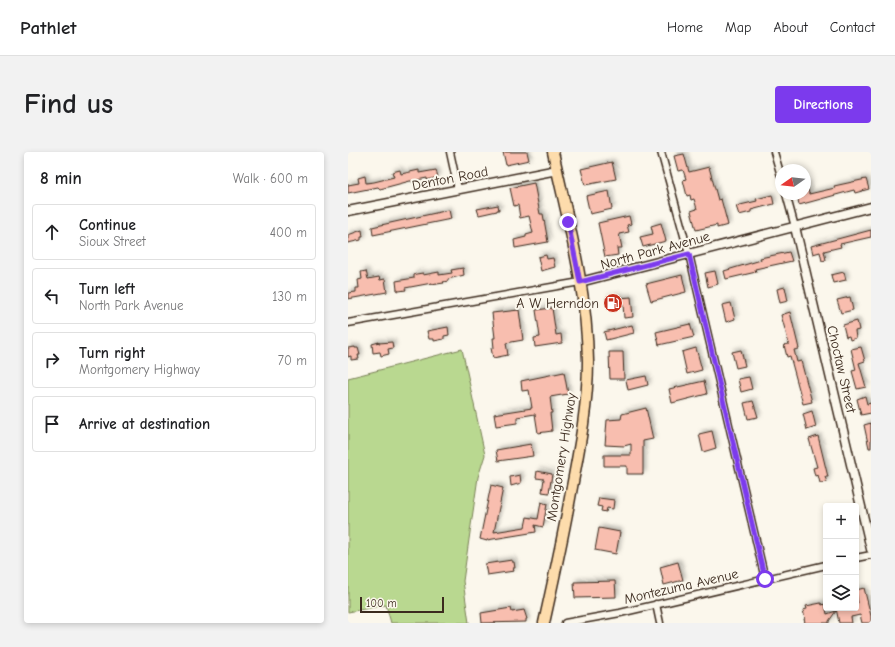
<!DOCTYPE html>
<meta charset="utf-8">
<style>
body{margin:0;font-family:"Comic Neue",sans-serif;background:#f2f2f2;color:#202124}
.controls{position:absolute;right:12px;bottom:12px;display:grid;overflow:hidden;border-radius:4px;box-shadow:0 2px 6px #0003}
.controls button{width:36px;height:36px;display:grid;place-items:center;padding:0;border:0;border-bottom:1px solid #e0e0e0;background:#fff;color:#202124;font:20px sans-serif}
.compass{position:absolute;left:427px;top:12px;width:36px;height:36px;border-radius:50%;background:#fff;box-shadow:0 2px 6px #0003;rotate:256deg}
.scale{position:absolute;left:12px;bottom:10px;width:84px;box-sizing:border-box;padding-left:4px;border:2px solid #3b2a1e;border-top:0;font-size:11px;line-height:14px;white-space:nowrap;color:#3b2a1e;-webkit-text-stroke:3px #fbf7ec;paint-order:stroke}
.stop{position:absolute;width:12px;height:12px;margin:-9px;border:3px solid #7c3aed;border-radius:50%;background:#fff}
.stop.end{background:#7c3aed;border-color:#fff;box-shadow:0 1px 4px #0008}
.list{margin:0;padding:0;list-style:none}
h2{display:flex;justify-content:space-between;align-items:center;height:52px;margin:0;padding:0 16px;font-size:17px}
h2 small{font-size:13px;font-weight:400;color:#757577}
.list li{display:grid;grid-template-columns:26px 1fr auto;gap:12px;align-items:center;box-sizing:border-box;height:56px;margin:0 8px 8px;padding:0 8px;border:1px solid #e0e0e0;border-radius:4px}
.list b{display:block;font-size:15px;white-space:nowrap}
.list p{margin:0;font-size:13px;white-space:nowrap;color:#757577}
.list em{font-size:13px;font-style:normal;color:#757577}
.icon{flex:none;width:22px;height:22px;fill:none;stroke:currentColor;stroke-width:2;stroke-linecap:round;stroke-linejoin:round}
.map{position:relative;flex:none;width:523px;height:471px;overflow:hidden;border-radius:4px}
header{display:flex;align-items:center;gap:24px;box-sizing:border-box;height:56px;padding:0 20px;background:#fff;border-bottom:1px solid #e0e0e0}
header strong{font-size:19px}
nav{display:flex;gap:22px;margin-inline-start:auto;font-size:14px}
.intro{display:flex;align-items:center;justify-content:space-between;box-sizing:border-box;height:96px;padding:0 24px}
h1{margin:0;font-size:28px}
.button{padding:10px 18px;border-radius:4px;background:#7c3aed;color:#fff;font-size:14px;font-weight:700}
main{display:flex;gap:24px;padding:0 24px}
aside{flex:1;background:#fff;border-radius:4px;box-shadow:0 2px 6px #0003}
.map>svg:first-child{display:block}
.green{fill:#b9d890;stroke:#7a8157}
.building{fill:#f8beaf;stroke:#3b2a1e;filter:url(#shadow)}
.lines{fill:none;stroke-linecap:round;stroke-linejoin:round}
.minor-casing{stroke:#3b2a1e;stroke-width:9}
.tertiary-casing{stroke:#3b2a1e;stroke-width:11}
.primary-casing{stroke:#3b2a1e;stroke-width:13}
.minor{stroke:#fbf7ec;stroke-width:6}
.tertiary{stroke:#fbf7ec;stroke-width:8}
.primary{stroke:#fddcac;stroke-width:10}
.route{stroke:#7c3aed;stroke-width:5}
.labels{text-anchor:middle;stroke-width:4;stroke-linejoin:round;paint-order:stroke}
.street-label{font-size:14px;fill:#3b2a1e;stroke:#fbf7ec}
.poi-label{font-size:14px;fill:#3b2a1e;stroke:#fbf7ec;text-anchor:end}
</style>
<header>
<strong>Pathlet</strong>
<nav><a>Home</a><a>Map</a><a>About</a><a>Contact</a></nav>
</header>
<div class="intro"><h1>Find us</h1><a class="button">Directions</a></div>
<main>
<aside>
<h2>8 min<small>Walk · 600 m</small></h2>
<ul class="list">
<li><svg class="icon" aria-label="ahead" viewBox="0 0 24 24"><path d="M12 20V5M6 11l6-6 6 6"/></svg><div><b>Continue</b><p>Sioux Street</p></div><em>400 m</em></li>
<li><svg class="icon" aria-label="left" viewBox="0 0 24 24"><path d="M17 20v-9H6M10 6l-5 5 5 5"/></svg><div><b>Turn left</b><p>North Park Avenue</p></div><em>130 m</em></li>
<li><svg class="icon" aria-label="right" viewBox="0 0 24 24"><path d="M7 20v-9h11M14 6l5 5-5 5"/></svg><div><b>Turn right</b><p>Montgomery Highway</p></div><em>70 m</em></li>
<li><svg class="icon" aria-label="arrive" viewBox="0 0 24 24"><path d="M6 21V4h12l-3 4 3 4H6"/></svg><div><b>Arrive at destination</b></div></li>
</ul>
</aside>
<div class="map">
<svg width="523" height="471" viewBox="0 0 523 471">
<defs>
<filter id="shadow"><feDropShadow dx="2.5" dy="-2.5" stdDeviation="2" flood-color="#0004"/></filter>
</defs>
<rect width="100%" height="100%" fill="#fbf7ec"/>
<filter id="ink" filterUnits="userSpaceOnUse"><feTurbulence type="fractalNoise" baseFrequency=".025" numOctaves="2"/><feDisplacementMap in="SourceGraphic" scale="8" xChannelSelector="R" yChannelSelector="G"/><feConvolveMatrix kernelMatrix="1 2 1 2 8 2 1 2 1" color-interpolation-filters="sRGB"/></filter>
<g filter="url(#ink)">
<path class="green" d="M114,197L137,303L130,325L115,429L121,471H43L38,453L0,460V226Z"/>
<path class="building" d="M155,0H179L181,8L158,13Z
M336,2L341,20L361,15L370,48L373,47L380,73L369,76V73L348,78L343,59L349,57L346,47L343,48L342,43L339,44L335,28L338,27L335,18L330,19L326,4Z
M264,10L268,27L237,33L233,17Z
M52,18L53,22L71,18V21L88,18L90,25L79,28V26L69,28V30L65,31L64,29H62L32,37L30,35L0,41V33L11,31L10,26L17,24L18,31L26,30L46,25L44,20Z
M518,27L521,37L507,41L506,38L451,53L449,42H457V31H459L461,42L487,36L486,34Z
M186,31L192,62H195L200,90L167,96L166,88L178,85V83L185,81L181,64L172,66L170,53L166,54L162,36Z
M261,39L264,57L242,62L238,44Z
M424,43L426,52L403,58V60L391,63L388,54L409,49L408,47Z
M150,53L151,58H149V59L131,63L129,57Z
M101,58L103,67L25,83L24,75Z
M281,64L283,72L279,73L281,80L271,82L274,96H269L270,103L257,105L250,71Z
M313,71L318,89L295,95L292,85L305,82L303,74Z
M14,78L15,85H13V88L0,91V83Z
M523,78V85L492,92L493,95L476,99L478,108L474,109L472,100L465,102L463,94Z
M441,100L444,109L407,117L408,120L378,127L376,119L413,108L412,106Z
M198,103L199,107L205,106L207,115L193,119L190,105Z
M115,116L116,123L100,127V129L95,130L96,131L89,132V131L84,132V131L57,136L58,138L51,139L49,138L48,129L66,126V123L68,122L75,121V123L91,120V123L104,121L103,118Z
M18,119L20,127L31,125L32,128L37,127L39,140L0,147V141L8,140V136H11L10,128L14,127L13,120Z
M367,119L370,132L360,135L357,121Z
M496,120L498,128L485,131L483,123Z
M334,123L338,140L303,149L298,132Z
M437,135L440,149L432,151L429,137Z
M272,144V146L283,145L285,165L276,166L275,152L259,154L258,146Z
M502,145L505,158L493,161L489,148Z
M383,151L387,167L378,170L374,153Z
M204,156L208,183L213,182L214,191L187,195L186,186L192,185L188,158Z
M171,158L175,188L158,191L160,203L145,206L143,196H146L145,186H147L144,161Z
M442,160L451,197L446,198L449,210L453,209L464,250L455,252L442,204L439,205L436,193L441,192L433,163Z
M509,169L511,178L507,179L508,186L502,188L501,184L498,185L495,173Z
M342,172L346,185L311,193L308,180Z
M284,173L286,181L258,188L256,180Z
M100,175L101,183L96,184V187L86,189V187H81L79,179Z
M31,190V191L44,190L45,196L40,197L41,202L33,204L32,200L25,201L24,192Z
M7,195V196H10L12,203H10L11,207L3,208V204L0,205V196Z
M513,195L517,209L511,211L518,235L509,237L504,219L508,218L503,197Z
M348,196L354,218L339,222L334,200Z
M393,198L397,214L388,216L384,200Z
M261,200H275L276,227H262Z
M216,220L220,242L202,245L204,261H202L204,279L190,281L187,262L169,265V271L148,274L146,262L184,256L181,238L174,239L173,229Z
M298,224L300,233L280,238L278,228Z
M401,225L404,237L393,240L390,227Z
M356,229L359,242L324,251L321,237Z
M517,244L519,252L523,251V261L513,263L509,247Z
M405,249L410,265L400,267L396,251Z
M298,256L305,287L295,289V322H279V314H256V303H283V292L276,294L257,293L259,268L273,267L274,262Z
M464,259L468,275L459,278L455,262Z
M523,271V296H521L516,273Z
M364,279L368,296L355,300L351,282Z
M470,284L480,325H477L479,330L472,331L470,323L467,324L465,316L469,315L461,287Z
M183,292L185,304L150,309L148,298Z
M189,319L204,322L201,341L194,340L196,327L188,326Z
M172,323L173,331L163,334L162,325Z
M143,333L155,336L146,380L177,375L179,365L190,367L193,350L199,352L195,375L187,373L188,380L139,388V389L132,387Z
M251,346L266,348L265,357L259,356L258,360L253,359L254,355L249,354Z
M251,376L272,380L268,402L247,398Z
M164,408V410H166L167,416H165L166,419L139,423L137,412Z
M330,410L335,428L316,433L312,415Z
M267,429L268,445L227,446L226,430Z
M516,436L523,464V471H514L512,463L503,465L504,471H491L488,456H508V451H510L508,438Z
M473,451L474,453L477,452L479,462L488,459L481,469V471H457L456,467H457L455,458L459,457L458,454Z
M163,456L164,460L176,458L179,467H178V470L134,471L133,461Z"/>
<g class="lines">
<g class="minor-casing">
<path id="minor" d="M102,0L110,37
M313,0L341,102L417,427
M426,0L433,24
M438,42L447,75
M0,171L232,130
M508,406L523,403
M308,452L312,471
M217,471L272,461L478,413"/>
</g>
<g class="tertiary-casing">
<path id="tertiary" d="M0,59L209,18
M447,75L523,397
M232,130L523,55"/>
</g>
<g class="primary-casing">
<path id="primary" d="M196,471C206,426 216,380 224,335C232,293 240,251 240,209C239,138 220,69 205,0"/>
</g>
<use href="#minor" class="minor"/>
<use href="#tertiary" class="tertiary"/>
<use href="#primary" class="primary"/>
</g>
</g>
<g class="lines" filter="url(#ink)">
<path class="route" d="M220,70L232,130L341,102L417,427"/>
</g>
<defs>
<g id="fuel-disc" transform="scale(1)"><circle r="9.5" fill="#c8321e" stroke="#fbf7ec"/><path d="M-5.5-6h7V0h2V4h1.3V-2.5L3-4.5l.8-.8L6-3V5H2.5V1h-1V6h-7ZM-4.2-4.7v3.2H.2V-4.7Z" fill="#fff"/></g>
</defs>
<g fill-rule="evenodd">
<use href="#fuel-disc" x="265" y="151"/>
</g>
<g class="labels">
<g class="street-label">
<text transform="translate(102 26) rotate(-11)" y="5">Denton Road</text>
<text transform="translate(307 98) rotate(-15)" y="5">North Park Avenue</text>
<text transform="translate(494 217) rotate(77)" y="5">Choctaw Street</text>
<text transform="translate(213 305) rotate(-81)" y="5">Montgomery Highway</text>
<text transform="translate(333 434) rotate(-13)" y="5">Montezuma Avenue</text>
</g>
<g class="poi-label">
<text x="251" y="156">A W Herndon</text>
</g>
</g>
</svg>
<div class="controls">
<button>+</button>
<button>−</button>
<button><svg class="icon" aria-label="layers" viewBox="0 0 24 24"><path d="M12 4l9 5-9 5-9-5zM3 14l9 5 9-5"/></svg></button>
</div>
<svg class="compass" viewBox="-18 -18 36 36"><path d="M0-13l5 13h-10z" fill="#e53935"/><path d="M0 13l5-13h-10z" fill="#757577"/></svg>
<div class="scale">100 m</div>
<div class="stop" style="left:417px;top:427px"></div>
<div class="stop end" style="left:220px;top:70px"></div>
</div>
</main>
